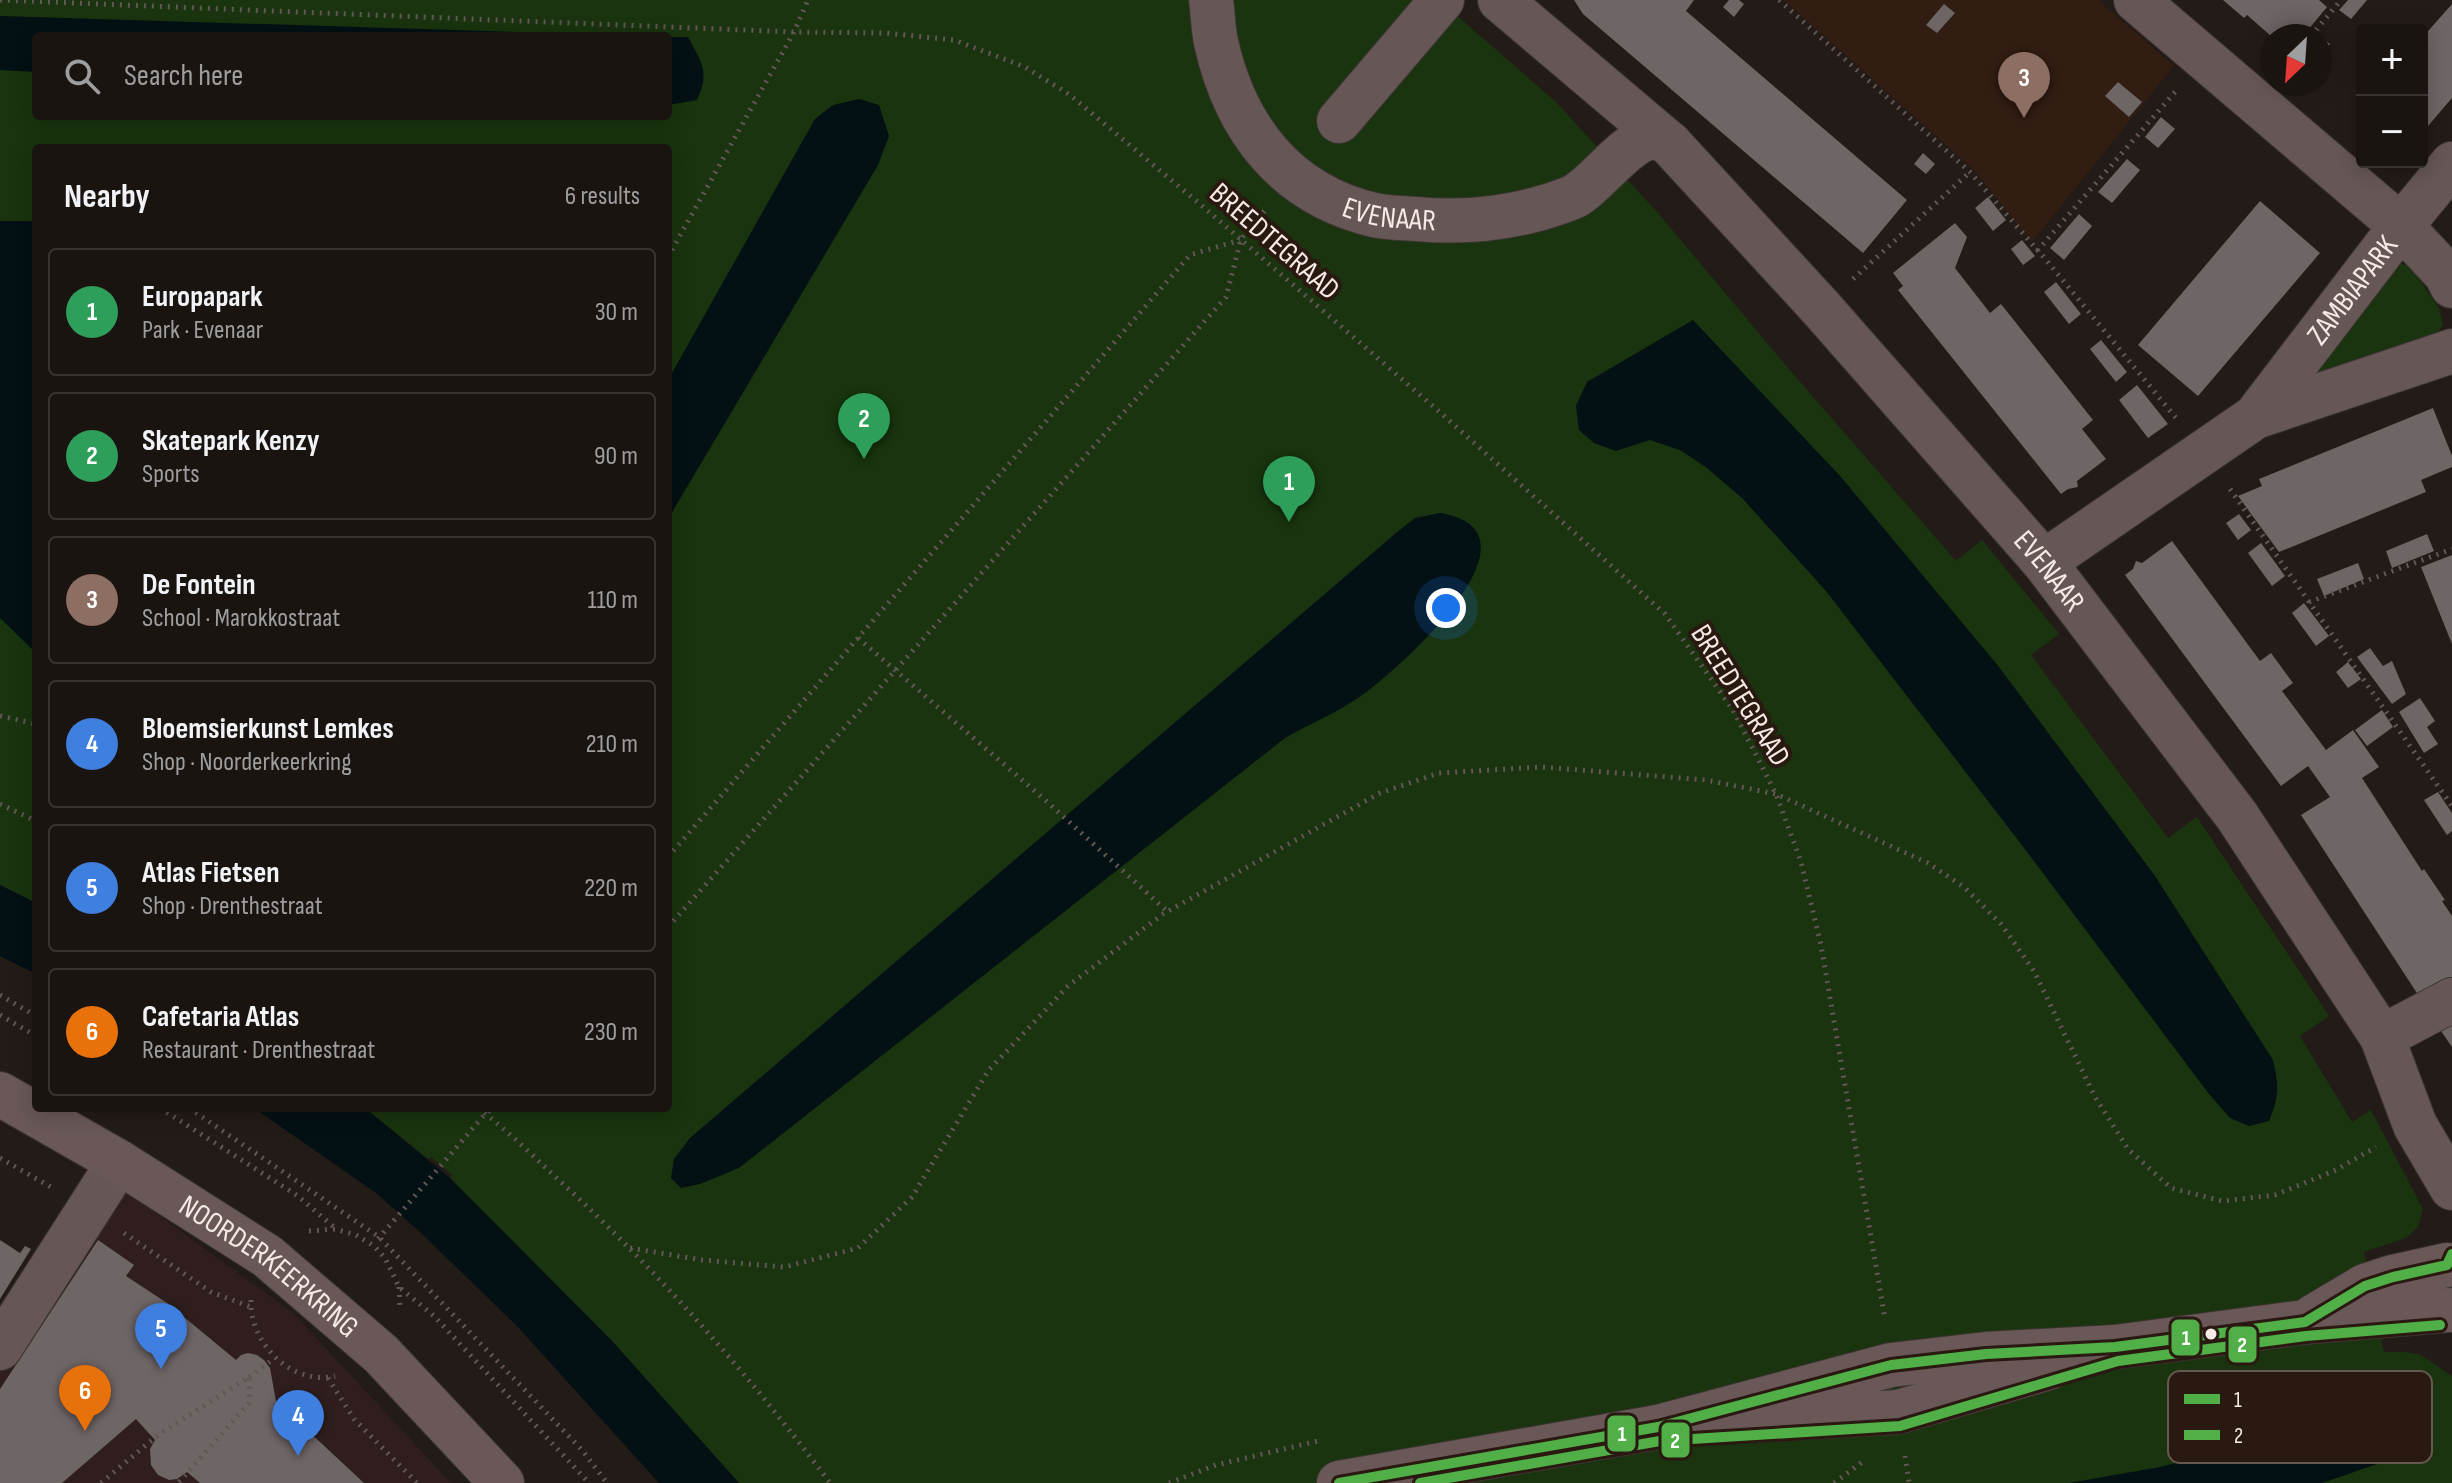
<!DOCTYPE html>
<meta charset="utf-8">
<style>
body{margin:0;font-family:"Sofia Sans Condensed",sans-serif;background:#231d1a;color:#f1f3f6}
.controls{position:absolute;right:24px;top:24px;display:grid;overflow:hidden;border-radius:8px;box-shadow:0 4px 20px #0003}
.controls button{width:72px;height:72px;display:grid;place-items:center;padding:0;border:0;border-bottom:2px solid #383331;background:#1a1411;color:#f1f3f6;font:40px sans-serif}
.compass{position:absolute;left:2260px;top:24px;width:72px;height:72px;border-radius:50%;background:#1a1411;box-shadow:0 4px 20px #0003;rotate:205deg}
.you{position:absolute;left:1446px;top:608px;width:28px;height:28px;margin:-20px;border:6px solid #fff;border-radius:50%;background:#1a73e8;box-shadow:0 0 0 12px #1a73e833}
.badge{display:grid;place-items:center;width:52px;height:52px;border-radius:50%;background:#0f766e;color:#fff;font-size:26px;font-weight:700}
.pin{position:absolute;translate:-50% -66px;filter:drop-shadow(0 2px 4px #0008)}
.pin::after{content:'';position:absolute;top:42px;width:28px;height:24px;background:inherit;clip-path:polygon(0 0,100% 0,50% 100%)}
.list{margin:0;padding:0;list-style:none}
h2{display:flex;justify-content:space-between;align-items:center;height:104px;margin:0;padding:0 32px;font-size:34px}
h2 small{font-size:26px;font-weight:400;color:#9f9e9f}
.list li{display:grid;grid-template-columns:52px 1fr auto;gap:24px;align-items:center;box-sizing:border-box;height:128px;margin:0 16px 16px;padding:0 16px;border:2px solid #383331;border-radius:8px}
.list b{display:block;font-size:30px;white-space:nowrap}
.list p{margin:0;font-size:26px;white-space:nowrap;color:#9f9e9f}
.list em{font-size:26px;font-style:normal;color:#9f9e9f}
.icon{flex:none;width:44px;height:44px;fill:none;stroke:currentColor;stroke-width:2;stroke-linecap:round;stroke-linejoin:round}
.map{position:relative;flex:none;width:2452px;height:1483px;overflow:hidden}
.search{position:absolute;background:#1a1411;box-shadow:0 4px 20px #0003;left:32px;top:32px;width:640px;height:88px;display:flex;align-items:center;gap:20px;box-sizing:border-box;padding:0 28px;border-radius:8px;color:#9f9e9f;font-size:30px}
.panel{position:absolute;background:#1a1411;box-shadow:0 4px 20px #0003;left:32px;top:144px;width:640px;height:968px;border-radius:8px}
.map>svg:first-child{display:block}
.commercial{fill:#301e1e}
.built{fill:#311d12}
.green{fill:#19340e;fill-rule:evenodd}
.water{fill:#031014}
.building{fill:#6e6565}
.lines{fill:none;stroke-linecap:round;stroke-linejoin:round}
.street-casing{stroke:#3b3530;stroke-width:46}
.secondary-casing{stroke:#3b3530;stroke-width:46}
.path{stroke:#635655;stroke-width:5;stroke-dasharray:2 6;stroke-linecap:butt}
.street{stroke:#665656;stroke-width:44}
.secondary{stroke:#6a5858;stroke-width:44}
.bus-1-casing{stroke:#291911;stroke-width:16}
.bus-2-casing{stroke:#291911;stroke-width:16}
.bus-1{stroke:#50af46;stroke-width:10}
.bus-2{stroke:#50af46;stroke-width:10}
.bus-dot{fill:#f6eae4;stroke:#291911;stroke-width:3}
.labels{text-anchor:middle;stroke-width:8;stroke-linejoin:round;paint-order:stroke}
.street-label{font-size:30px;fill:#f6eae4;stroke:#291911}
.key{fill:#291911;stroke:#665850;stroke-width:2}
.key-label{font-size:22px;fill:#f6eae4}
.line-badge{stroke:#291911;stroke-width:3}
.badge-label{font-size:22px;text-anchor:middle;font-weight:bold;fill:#fff}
</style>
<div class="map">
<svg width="2452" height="1483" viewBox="0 0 2452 1483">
<rect width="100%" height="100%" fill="#231b17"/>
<path class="commercial" d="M127,1192L293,1313L451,1483H0V1364Z"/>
<path class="built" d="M1784,0H2098L2174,66L2032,242L1974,170Z"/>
<path class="green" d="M0,0H1439L1555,101L1659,214L1782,361L1956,561L1982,540L2059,634L2031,655L2168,838L2197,817L2329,1016L2300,1036L2352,1122L2371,1110L2423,1209L2418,1227L2406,1238L2364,1252L2384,1352C2423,1350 2422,1356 2452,1376V1483H739L612,1341L450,1178L452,1175L431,1157L428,1159L365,1108H668V148H36V903L0,885ZM36,36H668V116H36Z
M2394,262L2410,266L2439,308L2443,324L2434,341L2320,382L2305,362Z"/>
<path class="water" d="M0,16L646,36H36V72L0,70Z
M668,37H688C702,63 710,72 697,100L668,105Z
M859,99L879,105L889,136L878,165L668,519V380L815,119L833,105Z
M0,221H36V653L0,618Z
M1693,320L1841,477L1999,667L2155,876L2273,1060C2279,1085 2279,1097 2269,1121L2249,1126L2230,1118L2209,1094L2018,840L1826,591L1742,498L1707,468L1680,450L1650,440L1616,451L1594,443L1579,430L1576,406L1587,382Z
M1440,513C1552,531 1402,666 1365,693C1341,711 1311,723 1285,738L739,1168L700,1184L681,1188L671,1178L674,1159L690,1138L1396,533L1415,518Z
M0,885L36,903V974L0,956Z
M254,1108H365L450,1178L612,1341L739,1483H659L517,1326L420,1232L376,1193Z
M2398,1398C2430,1399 2443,1422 2424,1448L2322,1483H2069L2160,1467L2284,1437Z"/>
<path class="building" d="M1574,0H1694L1686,11L1907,200L1863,253L1583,14Z
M1729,0H1739L1744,4L1734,17L1723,7Z
M2223,0H2319L2327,7L2303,36H2271L2247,15L2244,18Z
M2348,0H2367L2351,19L2339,10Z
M1944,4L1955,13L1937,33L1926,25Z
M2452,4V98L2422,133V38Z
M2320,36L2330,44L2320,56Z
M2118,82L2142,102L2129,117L2105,96Z
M2161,117L2175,129L2158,148L2145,137Z
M1923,153L1935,164L1926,174L1914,164Z
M2127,159L2140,170L2112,203L2098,192Z
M1988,197L2006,220L1993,231L1975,208Z
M2260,201L2320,253L2198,396L2138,345Z
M2079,214L2092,226L2064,260L2050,248Z
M1955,223L1967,237L1955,268L1990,313L2001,304L2093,420L2082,429L2106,459L2077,481L2078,487L2068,489L2061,494L1898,290L1903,286L1893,273Z
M2022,240L2035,256L2023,265L2011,249Z
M2056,282L2081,314L2069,324L2044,292Z
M2101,340L2127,372L2116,382L2090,349Z
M2137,385L2168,424L2148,438L2119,400Z
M2433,408L2452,456V467L2421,480L2426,492L2279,552L2238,496L2262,486L2259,479Z
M2239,514L2251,530L2238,540L2226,523Z
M2427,534L2434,551L2392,568L2386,551Z
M2172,541L2260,661L2271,653L2293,683L2282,691L2326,750L2353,730L2379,767L2362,778L2422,871L2424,869L2445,900L2442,901L2452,916V985L2424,1004L2301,815L2330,797L2308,766L2281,786L2125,575L2133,569L2136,561L2142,563Z
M2261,543L2285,576L2272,586L2248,553Z
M2452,555V644L2421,567Z
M2358,563L2364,579L2324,596L2317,579Z
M2304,603L2329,636L2316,646L2292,613Z
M2370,648L2383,666L2392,661L2400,680L2406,694L2392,704L2357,657Z
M2348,662L2361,679L2348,688L2336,672Z
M2420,698L2435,721L2427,727L2438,744L2424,753L2399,712Z
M2382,710L2393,727L2367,746L2355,730Z
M2438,792L2452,813V831L2447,835L2424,800Z
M2452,1024V1047L2441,1031Z
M0,1240L20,1253L25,1246L31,1249L0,1299Z
M98,1240L134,1265L126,1276L167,1303L236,1360L241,1355L248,1353L257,1355L264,1360L270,1368L276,1401L364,1483H200L187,1472L177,1479L169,1480L158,1475L151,1465L150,1449L155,1440L136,1419L62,1483H0V1389Z"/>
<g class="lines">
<g class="street-casing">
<g id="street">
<path id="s1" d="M1211,0C1213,14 1213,29 1216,42C1235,128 1285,194 1374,215C1387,218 1403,218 1416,219C1470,224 1520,218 1571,198C1597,187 1630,132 1659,138C1663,139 1666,142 1670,144L1821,308L2044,562L2237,816L2382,1037L2415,1125L2452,1188"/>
<path d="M1500,0L1670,144"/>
<path d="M2136,0L2401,226L2446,274L2452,286"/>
<path d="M1339,121L1442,0"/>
<path id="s2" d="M2255,417L2401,226L2452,164"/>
<path d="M2044,562L2255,417L2452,351"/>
<path d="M2382,1037L2452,1000"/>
<path d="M0,1348L119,1162"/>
</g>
</g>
<g class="secondary-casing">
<g id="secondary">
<path id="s3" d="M0,1094L119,1162L267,1256L381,1354L502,1483"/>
<path d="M2313,1317L2365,1286L2393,1277L2447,1265"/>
<path d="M1755,1420L1898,1412L2048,1368"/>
<path d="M1339,1483L1658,1427L1891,1365L1986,1354L2115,1347L2305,1322L2448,1310"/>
</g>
</g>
<path class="path" d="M0,0L794,32L885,33L954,40L1025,67L1070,95L1201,205L1434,407L1665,614L1733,710L1776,794L1801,862L1821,945L1885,1319
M1779,0L1970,172L2039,252
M2311,36L2341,0
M2175,92L2038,250L2176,418
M668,257L794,32L808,0
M1853,279L1970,172
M2230,489L2452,806
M2309,602L2452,549
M858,638L1044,799L1168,912
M0,716L36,724
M0,804L36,821
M668,857L1190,255L1240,240
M668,927L1226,297L1241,239L1265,210
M0,995L36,1016
M0,1015L36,1036
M160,1108L298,1196L335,1228
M189,1108L379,1237L582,1450L607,1483
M478,1108C512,1134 542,1165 574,1194C667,1282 753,1380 830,1483
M0,1158L51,1187
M309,1231L335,1229L356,1235L374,1246L385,1258L399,1287L434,1316L589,1483
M124,1233L211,1292L251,1307
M378,1239L485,1114L493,1108
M630,1248L702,1260L784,1267L858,1248L912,1197L988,1071L1068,986L1163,914L1380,793L1439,773L1542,767L1706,780L1776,794L1928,863L1965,888L2001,924L2034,971L2095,1097L2128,1149L2171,1188L2222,1201L2275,1195L2336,1170L2376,1147
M399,1287L400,1309
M251,1300C249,1343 292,1386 335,1376
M249,1377L275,1358
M328,1378L354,1419L417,1483
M1905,1456L1909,1483
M101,1483L158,1435L249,1377V1403L178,1483
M1169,1483L1216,1465L1318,1441
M1834,1483L1865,1460"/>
<use href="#street" class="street"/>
<use href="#secondary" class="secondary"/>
<g class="bus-1-casing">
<path id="bus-1" d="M1339,1483L1658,1427L1891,1365L1986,1354L2115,1347L2305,1322L2365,1286L2393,1277L2447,1265L2452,1254"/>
</g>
<g class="bus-2-casing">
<path id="bus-2" d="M1420,1483L1660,1441L1900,1426L2118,1361L2306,1336L2440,1325"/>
</g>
<use href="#bus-1" class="bus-1"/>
<use href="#bus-2" class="bus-2"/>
</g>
<circle class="bus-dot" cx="2211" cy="1334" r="7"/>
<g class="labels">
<g class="street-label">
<text dy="10" stroke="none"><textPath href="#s1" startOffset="306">EVENAAR</textPath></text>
<text transform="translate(1275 241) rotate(41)" y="10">BREEDTEGRAAD</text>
<text dy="10" stroke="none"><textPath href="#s2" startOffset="160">ZAMBIAPARK</textPath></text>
<text dy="10" stroke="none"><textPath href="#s1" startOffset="1184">EVENAAR</textPath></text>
<text transform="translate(1741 695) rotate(58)" y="10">BREEDTEGRAAD</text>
<text dy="10" stroke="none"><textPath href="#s3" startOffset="320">NOORDERKEERKRING</textPath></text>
</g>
</g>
<rect x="2168" y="1371" width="264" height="92" rx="12" class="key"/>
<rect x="2184" y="1394" width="36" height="10" fill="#50af46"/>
<rect x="2184" y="1430" width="36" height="10" fill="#50af46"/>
<g class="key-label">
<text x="2234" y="1407">1</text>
<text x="2234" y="1443">2</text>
</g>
<g class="line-badge">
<rect x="2170" y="1318" width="31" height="39" rx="8" fill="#50af46"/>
<rect x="2227" y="1325" width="31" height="39" rx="8" fill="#50af46"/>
<rect x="1606" y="1414" width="31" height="39" rx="8" fill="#50af46"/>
<rect x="1660" y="1421" width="31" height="38" rx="8" fill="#50af46"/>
</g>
<g class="badge-label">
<text x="2186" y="1345">1</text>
<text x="2242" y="1352">2</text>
<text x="1622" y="1441">1</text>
<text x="1675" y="1448">2</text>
</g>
</svg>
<div class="controls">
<button>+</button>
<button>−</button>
</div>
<svg class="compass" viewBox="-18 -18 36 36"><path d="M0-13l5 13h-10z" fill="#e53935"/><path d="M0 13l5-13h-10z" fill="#9f9e9f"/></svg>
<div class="you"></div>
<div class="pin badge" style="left:1289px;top:522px;background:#2e9e5b">1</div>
<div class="pin badge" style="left:864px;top:459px;background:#2e9e5b">2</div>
<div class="pin badge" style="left:2024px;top:118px;background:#8d6e63">3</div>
<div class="pin badge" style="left:298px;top:1456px;background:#3f7fe0">4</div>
<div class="pin badge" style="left:161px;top:1369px;background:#3f7fe0">5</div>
<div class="pin badge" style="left:85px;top:1431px;background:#e8710a">6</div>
<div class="search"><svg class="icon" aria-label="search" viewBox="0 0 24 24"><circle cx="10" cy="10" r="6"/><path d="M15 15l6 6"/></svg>Search here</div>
<section class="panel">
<h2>Nearby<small>6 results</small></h2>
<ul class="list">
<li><span class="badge" style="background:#2e9e5b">1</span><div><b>Europapark</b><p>Park · Evenaar</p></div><em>30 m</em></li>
<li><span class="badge" style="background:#2e9e5b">2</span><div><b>Skatepark Kenzy</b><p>Sports</p></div><em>90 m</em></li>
<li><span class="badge" style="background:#8d6e63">3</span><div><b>De Fontein</b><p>School · Marokkostraat</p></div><em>110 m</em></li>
<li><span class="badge" style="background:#3f7fe0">4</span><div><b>Bloemsierkunst Lemkes</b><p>Shop · Noorderkeerkring</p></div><em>210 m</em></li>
<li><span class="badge" style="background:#3f7fe0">5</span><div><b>Atlas Fietsen</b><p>Shop · Drenthestraat</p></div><em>220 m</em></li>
<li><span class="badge" style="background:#e8710a">6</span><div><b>Cafetaria Atlas</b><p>Restaurant · Drenthestraat</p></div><em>230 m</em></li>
</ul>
</section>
</div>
